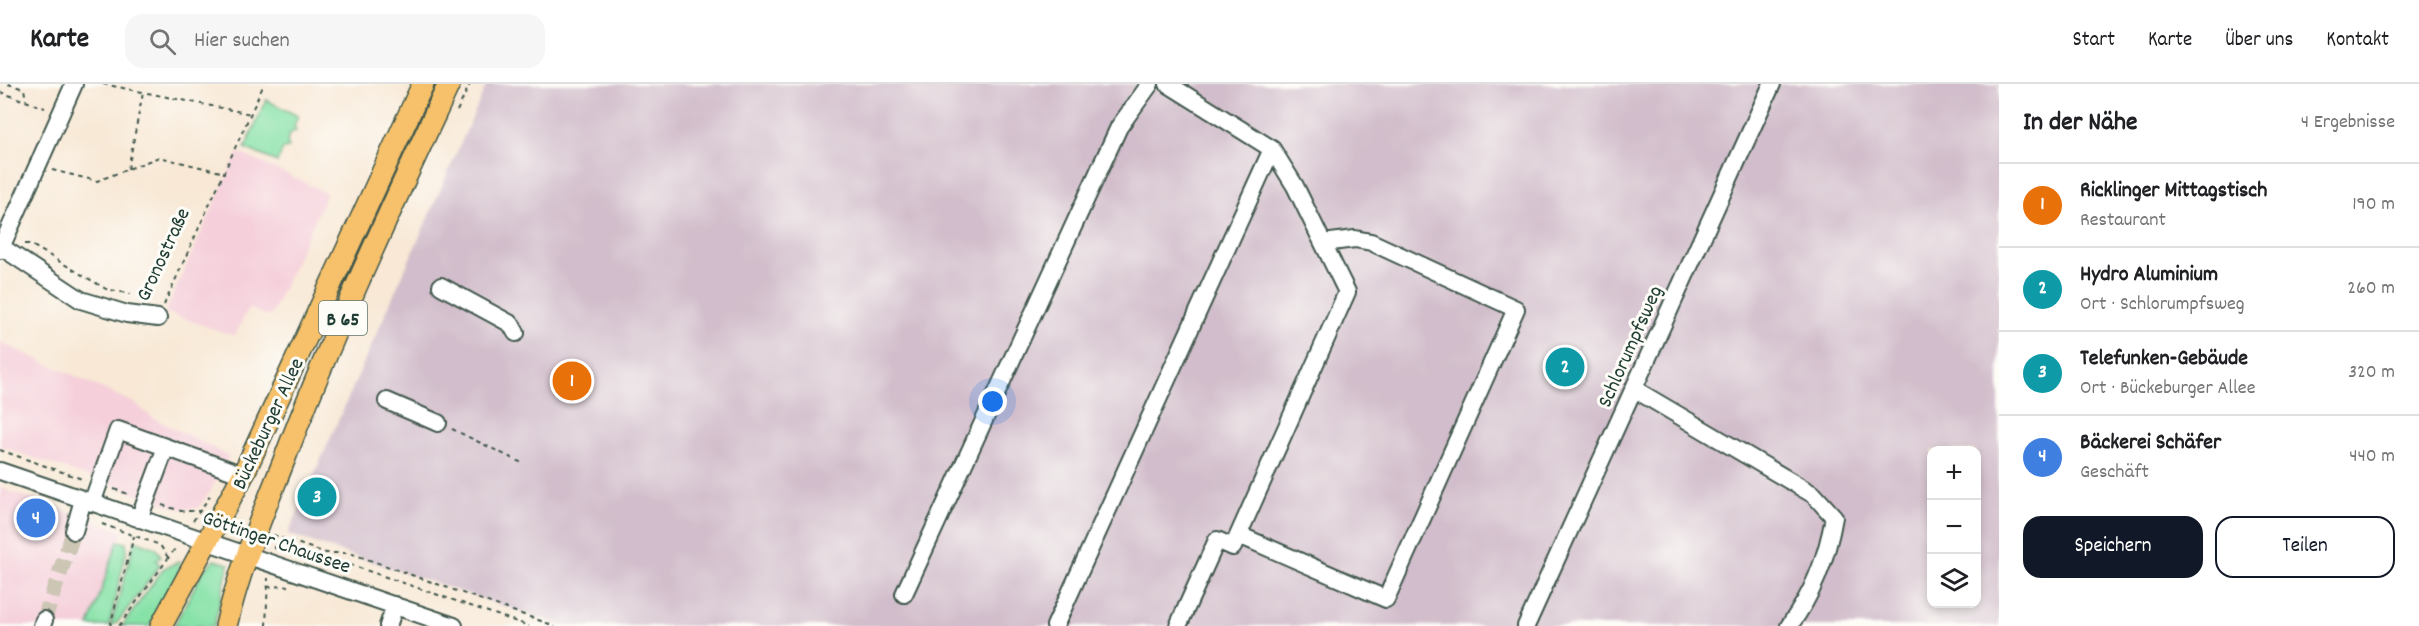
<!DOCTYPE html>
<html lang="de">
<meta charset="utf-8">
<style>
body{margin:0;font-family:Dekko,sans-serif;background:#f6f6f6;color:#202124}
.controls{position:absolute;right:18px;bottom:18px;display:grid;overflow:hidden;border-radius:12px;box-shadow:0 3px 9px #0003}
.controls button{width:54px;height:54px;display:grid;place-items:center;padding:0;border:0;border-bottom:2px solid #e0e0e0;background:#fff;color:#202124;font:30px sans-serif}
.you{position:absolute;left:993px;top:318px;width:21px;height:21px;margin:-15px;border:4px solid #fff;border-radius:50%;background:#1a73e8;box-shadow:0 0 0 9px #1a73e833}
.badge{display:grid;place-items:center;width:39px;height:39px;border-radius:50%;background:#111827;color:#fff;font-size:20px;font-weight:700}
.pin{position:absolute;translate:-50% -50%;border:3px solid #fff;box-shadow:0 2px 6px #0006}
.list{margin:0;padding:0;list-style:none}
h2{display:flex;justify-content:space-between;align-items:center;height:78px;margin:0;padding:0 24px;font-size:26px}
h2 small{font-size:20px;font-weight:400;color:#757577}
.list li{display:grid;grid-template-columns:39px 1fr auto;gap:18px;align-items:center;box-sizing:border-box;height:84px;padding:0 24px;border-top:2px solid #e0e0e0}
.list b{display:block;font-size:22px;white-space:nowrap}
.list p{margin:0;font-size:20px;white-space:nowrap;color:#757577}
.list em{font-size:20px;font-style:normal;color:#757577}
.actions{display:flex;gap:12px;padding:18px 24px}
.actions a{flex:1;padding:14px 0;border:2px solid #111827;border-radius:18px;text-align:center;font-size:21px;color:#111827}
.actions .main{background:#111827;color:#fff}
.icon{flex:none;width:33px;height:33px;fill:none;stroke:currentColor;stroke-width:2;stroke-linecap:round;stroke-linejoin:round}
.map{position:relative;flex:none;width:1999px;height:542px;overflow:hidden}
header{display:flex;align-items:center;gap:36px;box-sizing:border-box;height:84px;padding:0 30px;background:#fff;border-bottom:2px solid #e0e0e0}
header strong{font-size:28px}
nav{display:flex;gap:33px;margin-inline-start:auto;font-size:21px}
.search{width:420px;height:54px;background:#f6f6f6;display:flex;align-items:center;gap:15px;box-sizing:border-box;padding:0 21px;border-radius:18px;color:#757577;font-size:22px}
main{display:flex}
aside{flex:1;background:#fff}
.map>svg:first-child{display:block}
.built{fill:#f5cfda}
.industrial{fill:#d1bdcb;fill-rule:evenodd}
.green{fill:#87e2a8;stroke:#53906e;stroke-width:1.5}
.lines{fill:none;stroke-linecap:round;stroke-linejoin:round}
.minor-tunnel{stroke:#cdc6b5;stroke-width:16;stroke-dasharray:16 8;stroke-linecap:butt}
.minor-casing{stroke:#40574c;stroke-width:20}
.major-casing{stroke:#40574c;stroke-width:24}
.path{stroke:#40574c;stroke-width:2;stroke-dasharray:4.5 4.5;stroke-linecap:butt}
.minor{stroke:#fff;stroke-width:16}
.major{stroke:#f6c16b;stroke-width:21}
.labels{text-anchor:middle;stroke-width:6;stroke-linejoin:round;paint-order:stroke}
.shield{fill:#fdfcf7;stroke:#62766e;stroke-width:1.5}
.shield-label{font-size:20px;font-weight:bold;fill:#1f3d34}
.street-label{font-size:21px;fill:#1f3d34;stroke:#fdfcf7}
</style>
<header>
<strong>Karte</strong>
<div class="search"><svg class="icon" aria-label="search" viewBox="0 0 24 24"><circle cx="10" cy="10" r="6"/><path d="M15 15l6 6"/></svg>Hier suchen</div>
<nav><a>Start</a><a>Karte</a><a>Über uns</a><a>Kontakt</a></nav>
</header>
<main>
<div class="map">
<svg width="1999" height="542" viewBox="0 0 1999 542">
<rect width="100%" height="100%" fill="#fdfcf7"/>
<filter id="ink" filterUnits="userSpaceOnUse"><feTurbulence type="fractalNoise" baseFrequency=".0167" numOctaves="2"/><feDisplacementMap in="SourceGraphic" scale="12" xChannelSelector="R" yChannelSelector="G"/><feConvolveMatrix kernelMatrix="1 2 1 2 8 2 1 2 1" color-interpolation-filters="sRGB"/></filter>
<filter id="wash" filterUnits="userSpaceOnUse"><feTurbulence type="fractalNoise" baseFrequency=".008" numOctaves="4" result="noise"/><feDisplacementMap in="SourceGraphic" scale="24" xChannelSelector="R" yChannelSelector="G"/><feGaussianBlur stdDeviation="1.35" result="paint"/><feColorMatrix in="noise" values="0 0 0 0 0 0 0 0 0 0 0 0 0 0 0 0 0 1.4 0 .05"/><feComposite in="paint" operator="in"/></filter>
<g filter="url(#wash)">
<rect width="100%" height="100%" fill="#f8e8d5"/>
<path class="built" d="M238,68L327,109L270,233L248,224L235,252L165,228Z
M0,258L136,320L153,334L229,372L210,408L198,424L180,425L0,362Z
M0,404L122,447L89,542H0Z"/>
<path class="industrial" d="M487,0H1999V542H564L288,450ZM1932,366H1976V520H1932Z"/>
<path class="green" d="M266,16L298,32L294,41L296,47L290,49L287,57L289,64L283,65L277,78L245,64Z
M135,456L156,464L161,472L156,476L160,481L117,539L111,542Z
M118,457L126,459L127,465L110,537L108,542H89Z
M214,476L229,480L214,542H174L203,487Z
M180,477L178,491L149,542H122L164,484Z"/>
</g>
<g filter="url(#ink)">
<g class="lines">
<path class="minor-tunnel" d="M44,536L74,447"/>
<g class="minor-casing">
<path id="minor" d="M1168,0L1272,65L1295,102L1347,208L1233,463L1217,456L1178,542
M0,162L81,216L127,230L158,234
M0,166L74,0
M441,202L511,240L516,249
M1634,305L1814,411L1834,433C1827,473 1814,509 1789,542
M387,317L438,339
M0,387L454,542
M92,419L118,346L243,391
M139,435L166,363
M74,447L83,416
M1239,451L1386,515L1516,225L1371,158L1355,155L1323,159
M904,510L1119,43L1150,0
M42,542L44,536
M388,542L395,521
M1055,542L1272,65
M1526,542L1772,0"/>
</g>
<g class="major-casing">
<path id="major" d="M161,542L243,391L423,0
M226,542C239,486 262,432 283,379C332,250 391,125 449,0"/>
</g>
<path class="path" d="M8,0L24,5L26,16
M103,0L251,30
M0,8L45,24
M457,27L470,0
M128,85L143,8
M52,86L97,97L159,73L225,89
M25,160H30L106,205L131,210
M164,221L264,0
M452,345L524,380
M0,366L85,396
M114,405L131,411
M162,421L181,427H200
M193,437L210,412
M102,440L160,461L169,475
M273,451L326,469H350L555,542
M272,453L275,465
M333,484L345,479L529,542
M267,503L288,502
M110,542L134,452
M119,542L177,462
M266,542L268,494"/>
<use href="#minor" class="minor"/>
<use href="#major" class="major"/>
</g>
</g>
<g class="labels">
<rect class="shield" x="319" y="217" width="48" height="34" rx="4.5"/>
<g class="shield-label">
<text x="343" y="241">B 65</text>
</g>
<g class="street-label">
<text transform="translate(162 170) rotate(-65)" y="7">Gronostraße</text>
<text transform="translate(1629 262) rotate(-66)" y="7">Schlorumpfsweg</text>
<text transform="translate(267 339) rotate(-65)" y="7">Bückeburger Allee</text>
<text transform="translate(277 457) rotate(19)" y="7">Göttinger Chaussee</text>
</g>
</g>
</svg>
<div class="controls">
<button>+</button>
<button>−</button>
<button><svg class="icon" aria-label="layers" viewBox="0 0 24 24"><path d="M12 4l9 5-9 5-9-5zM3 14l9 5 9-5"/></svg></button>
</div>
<div class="you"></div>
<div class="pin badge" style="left:572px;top:297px;background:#e8710a">1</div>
<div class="pin badge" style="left:1565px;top:283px;background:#0f9aa8">2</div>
<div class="pin badge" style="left:317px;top:413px;background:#0f9aa8">3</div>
<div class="pin badge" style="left:36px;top:434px;background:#3f7fe0">4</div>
</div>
<aside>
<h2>In der Nähe<small>4 Ergebnisse</small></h2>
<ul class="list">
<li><span class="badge" style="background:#e8710a">1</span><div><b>Ricklinger Mittagstisch</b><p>Restaurant</p></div><em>190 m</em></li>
<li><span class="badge" style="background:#0f9aa8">2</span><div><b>Hydro Aluminium</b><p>Ort · Schlorumpfsweg</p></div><em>260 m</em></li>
<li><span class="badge" style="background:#0f9aa8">3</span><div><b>Telefunken-Gebäude</b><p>Ort · Bückeburger Allee</p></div><em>320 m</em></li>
<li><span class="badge" style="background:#3f7fe0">4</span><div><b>Bäckerei Schäfer</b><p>Geschäft</p></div><em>440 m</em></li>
</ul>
<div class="actions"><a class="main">Speichern</a><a>Teilen</a></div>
</aside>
</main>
